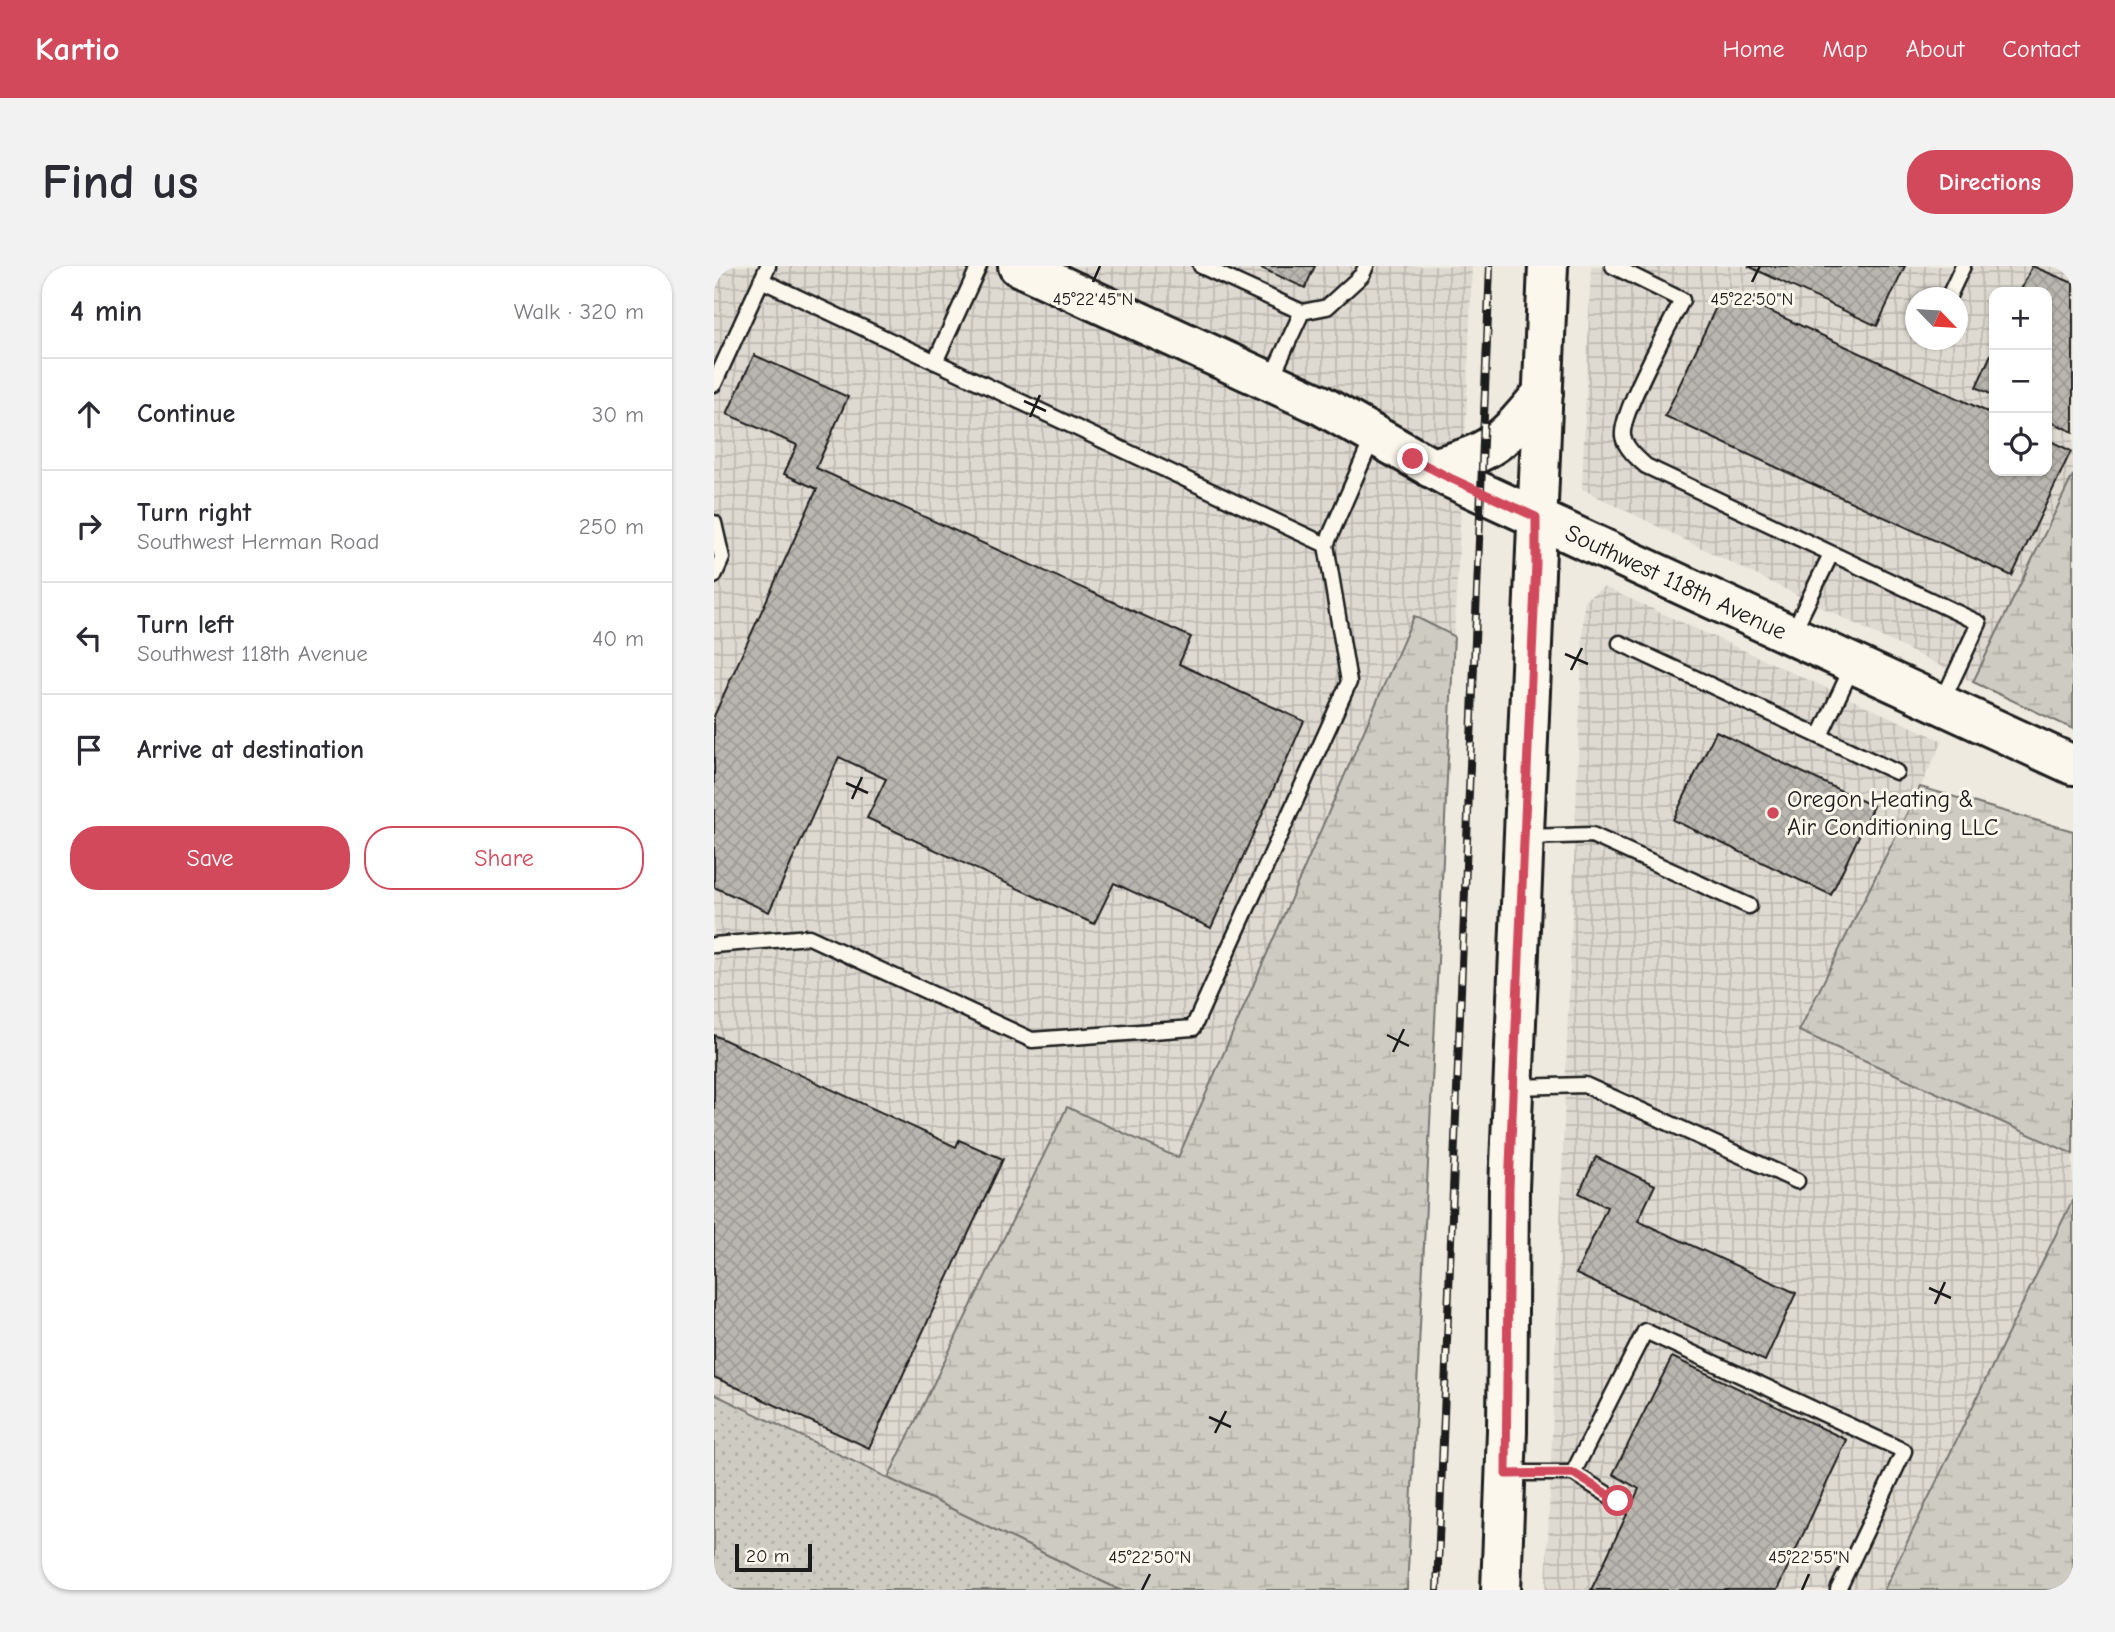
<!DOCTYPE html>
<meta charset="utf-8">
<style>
body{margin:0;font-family:"Comic Neue",sans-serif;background:#f2f2f3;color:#2b2b33}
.controls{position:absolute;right:21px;top:21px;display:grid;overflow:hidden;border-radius:14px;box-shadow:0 2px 5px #0004}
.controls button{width:63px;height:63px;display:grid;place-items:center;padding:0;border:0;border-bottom:2px solid #e1e1e2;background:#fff;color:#2b2b33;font:35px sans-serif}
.compass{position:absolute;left:1191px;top:21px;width:63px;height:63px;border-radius:50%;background:#fff;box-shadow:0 2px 5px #0004;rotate:115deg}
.scale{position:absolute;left:21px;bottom:18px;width:77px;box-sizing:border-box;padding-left:7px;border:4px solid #1c1c1c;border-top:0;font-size:19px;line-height:24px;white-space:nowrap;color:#1c1c1c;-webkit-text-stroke:5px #fbf7ec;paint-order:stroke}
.stop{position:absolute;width:21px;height:21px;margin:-16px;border:5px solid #d1495b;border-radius:50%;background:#fff}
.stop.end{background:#d1495b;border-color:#fff;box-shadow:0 2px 7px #0008}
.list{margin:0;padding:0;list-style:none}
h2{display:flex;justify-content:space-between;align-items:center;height:91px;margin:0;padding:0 28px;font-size:30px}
h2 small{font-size:23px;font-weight:400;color:#7c7c81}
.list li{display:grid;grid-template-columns:46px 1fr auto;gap:21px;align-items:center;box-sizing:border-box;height:112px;padding:0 28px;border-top:2px solid #e1e1e2}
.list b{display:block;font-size:26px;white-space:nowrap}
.list p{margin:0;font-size:23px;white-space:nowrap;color:#7c7c81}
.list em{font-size:23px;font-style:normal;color:#7c7c81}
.actions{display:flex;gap:14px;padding:21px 28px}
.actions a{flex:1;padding:16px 0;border:2px solid #d1495b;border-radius:28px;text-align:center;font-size:24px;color:#d1495b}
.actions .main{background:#d1495b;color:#fff}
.icon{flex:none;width:38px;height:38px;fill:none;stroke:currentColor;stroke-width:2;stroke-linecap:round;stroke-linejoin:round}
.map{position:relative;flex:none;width:1359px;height:1324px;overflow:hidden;border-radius:28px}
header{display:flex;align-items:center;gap:42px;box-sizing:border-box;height:98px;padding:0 35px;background:#d1495b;color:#fff}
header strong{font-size:33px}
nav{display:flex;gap:38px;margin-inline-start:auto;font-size:24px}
.intro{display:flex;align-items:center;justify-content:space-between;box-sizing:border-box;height:168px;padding:0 42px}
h1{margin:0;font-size:49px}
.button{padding:18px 32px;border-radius:28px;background:#d1495b;color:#fff;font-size:24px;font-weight:700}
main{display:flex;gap:42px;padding:0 42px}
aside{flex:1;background:#fff;border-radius:28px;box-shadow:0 2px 5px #0004}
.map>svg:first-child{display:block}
.industrial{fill:url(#industrial-grid);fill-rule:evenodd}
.grass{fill:url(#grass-dots);stroke:#75746f;stroke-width:2}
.wetland{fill:url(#wetland-marsh);stroke:#75746f;stroke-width:2}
.building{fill:url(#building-cross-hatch);stroke:#1c1c1c;stroke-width:2}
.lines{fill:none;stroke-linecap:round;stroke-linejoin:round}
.lane-casing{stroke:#1c1c1c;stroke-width:19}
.secondary-casing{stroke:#1c1c1c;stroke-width:44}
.lane{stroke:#fbf7ec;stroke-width:14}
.secondary{stroke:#fbf7ec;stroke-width:38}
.rail-casing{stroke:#1c1c1c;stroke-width:8}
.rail{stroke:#fbf7ec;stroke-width:5;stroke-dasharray:16;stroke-linecap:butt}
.route{stroke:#d1495b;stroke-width:9}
.ticks{fill:none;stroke:#1c1c1c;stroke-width:2.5}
.poi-dot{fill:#d1495b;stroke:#fbf7ec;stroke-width:2.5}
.labels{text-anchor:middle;stroke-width:6;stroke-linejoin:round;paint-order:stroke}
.street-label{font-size:24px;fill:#1c1c1c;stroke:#fbf7ec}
.poi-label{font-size:24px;fill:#1c1c1c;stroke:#fbf7ec;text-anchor:start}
.ticks-label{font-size:18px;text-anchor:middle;fill:#1c1c1c;stroke:#fbf7ec;stroke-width:6;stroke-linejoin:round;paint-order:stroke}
</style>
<header>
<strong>Kartio</strong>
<nav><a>Home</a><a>Map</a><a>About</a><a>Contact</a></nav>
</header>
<div class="intro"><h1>Find us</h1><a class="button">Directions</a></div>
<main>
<aside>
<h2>4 min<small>Walk · 320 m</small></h2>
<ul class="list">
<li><svg class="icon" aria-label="ahead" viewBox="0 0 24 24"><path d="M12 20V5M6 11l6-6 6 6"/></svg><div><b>Continue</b></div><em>30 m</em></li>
<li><svg class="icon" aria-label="right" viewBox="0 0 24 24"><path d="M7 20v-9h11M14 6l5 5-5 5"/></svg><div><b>Turn right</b><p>Southwest Herman Road</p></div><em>250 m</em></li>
<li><svg class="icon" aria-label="left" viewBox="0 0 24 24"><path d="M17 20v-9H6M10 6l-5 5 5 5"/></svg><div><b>Turn left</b><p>Southwest 118th Avenue</p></div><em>40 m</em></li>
<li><svg class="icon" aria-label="arrive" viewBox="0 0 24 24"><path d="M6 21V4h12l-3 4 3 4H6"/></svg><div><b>Arrive at destination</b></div></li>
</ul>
<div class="actions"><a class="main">Save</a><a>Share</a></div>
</aside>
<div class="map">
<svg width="1359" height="1324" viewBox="0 0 1359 1324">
<defs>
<pattern id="industrial-grid" width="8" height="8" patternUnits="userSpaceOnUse" patternTransform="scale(1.75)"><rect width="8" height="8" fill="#dedad1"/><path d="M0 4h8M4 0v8" fill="none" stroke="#bebab3"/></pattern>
<pattern id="grass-dots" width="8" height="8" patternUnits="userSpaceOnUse" patternTransform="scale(1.75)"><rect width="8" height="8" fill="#ceccc2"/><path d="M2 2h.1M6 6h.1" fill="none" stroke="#b0afa6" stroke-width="1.8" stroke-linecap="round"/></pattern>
<pattern id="wetland-marsh" width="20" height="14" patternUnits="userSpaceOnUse" patternTransform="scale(1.75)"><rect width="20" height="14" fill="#ceccc2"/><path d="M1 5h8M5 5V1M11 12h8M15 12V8" fill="none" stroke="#b0afa6"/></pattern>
<pattern id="building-cross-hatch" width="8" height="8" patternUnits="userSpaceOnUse" patternTransform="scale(1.75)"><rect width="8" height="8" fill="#b9b6af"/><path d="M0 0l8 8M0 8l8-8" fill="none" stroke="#9e9c96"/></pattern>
</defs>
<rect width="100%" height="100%" fill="#eeeadf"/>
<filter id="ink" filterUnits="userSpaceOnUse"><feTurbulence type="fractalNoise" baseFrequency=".0143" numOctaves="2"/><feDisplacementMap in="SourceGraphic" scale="14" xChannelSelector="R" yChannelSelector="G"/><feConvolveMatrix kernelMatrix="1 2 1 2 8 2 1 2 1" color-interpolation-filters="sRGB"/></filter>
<g filter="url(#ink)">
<path class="industrial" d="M0,0H758L753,134L740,370L700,350L464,893L353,841L174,1212L0,1128Z
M877,0H1359V209L1259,416L868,223ZM1280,26H1333V205H1280ZM1202,32H1244V74H1202Z
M890,321L1229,475L1085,765L1359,888V933L1170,1324H832L870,334Z"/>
<path class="grass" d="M0,1128L406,1324H0Z"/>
<path class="wetland" d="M1359,209V463L1259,416Z
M700,350L740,370L693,1324H406L174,1212L353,841L464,892Z
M1206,521L1359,565V888L1085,765Z
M1359,933V1324H1170Z"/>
<path class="building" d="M543,0H601L591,22Z
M1034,0H1191L1163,60Z
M1318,0L1359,17V166L1333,154V26H1306Z
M1010,24L1280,149V205H1333V173L1357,185L1298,310L951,150Z
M1280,82V130L1262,121Z
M40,89L134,131L102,202L477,371L465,398L590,455L497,662L400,617L380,658L153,552L172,513L125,491L55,646L0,621V450L103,223L70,208L83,179L13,148Z
M1002,465L1159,540L1117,629L959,554Z
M0,769L242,881L245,874L289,893L155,1182L0,1111Z
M882,891L941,919L924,955L1082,1027L1051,1095L862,1008L893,941L865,927Z
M958,1091L1133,1174L1063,1324H877L925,1223L899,1208Z"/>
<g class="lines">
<g class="lane-casing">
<path id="lane" d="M487,0L588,46L613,41L648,9L652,0
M899,0L968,34C956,59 906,147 909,170C911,182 924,193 932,200L1265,357L1228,436
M47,14L612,279L659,171
M1234,32L1249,0
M221,96L265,0
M556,115L588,46
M0,118L54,0
M0,257L8,292L0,310
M1078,368L1117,288
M906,377L1182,506
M1106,470L1139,399
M812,571L878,569L1035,640
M0,679L95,671L318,774L479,762L635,416L612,279
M801,821L871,819L1083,915
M793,1207H859L931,1065L1190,1185L1124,1324
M859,1207L904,1235"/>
</g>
<g class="secondary-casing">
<path id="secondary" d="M304,0L605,138L736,212L1359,499
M717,202C779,187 789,175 829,127
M787,1324L793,1165L795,922L834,0"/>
</g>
<use href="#lane" class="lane"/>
<use href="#secondary" class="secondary"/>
<g class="rail-casing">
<path id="rail" d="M723,1324L776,0"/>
</g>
<use href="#rail" class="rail"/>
</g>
</g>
<g class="lines" filter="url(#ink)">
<path class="route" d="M699,193L736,212L822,251V297L795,922L792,1208L859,1207L904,1235"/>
</g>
<path class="ticks" d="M379,16L386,0M1038,16L1046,0M310,135L332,145M316,151L326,129M851,388L874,398M857,404L868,382M132,517L154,527M138,533L148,511M673,769L695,780M679,786L690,763M1215,1022L1237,1032M1221,1038L1231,1016M495,1151L517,1161M501,1167L512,1145M428,1324L436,1308M1088,1324L1095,1308"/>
<circle class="poi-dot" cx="1059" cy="547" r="7"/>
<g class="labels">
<g class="street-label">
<text transform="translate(962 316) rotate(25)" y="8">Southwest 118th Avenue</text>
</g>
<g class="poi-label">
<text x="1073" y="541">Oregon Heating &amp;<tspan x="1073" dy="28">Air Conditioning LLC</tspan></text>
</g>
</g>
<g class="ticks-label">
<text x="379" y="39">45°22'45"N</text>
<text x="1038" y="39">45°22'50"N</text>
<text x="436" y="1297">45°22'50"N</text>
<text x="1095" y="1297">45°22'55"N</text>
</g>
</svg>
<div class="controls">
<button>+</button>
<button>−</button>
<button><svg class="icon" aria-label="locate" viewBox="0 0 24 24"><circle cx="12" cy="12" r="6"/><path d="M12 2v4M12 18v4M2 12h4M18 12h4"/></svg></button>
</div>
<svg class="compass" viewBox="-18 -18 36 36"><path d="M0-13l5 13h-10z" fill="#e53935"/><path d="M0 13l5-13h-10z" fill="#7c7c81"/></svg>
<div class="scale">20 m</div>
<div class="stop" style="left:904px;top:1235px"></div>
<div class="stop end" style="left:699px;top:193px"></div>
</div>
</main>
